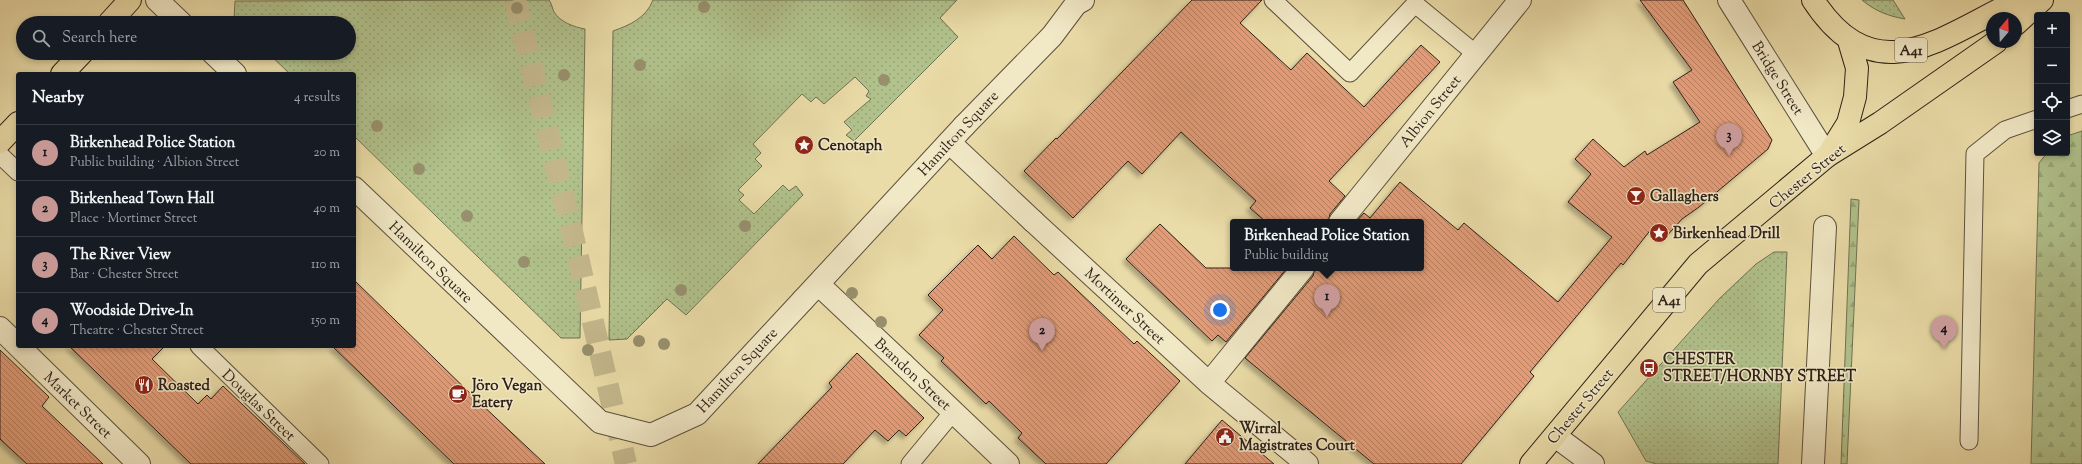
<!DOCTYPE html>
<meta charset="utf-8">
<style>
body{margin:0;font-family:"Sorts Mill Goudy",serif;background:#20242c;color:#f1f3f6}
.controls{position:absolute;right:12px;top:12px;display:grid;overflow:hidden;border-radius:4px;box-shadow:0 2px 6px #0003}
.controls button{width:36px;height:36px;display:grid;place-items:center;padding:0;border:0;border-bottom:1px solid #363941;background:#171b24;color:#f1f3f6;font:20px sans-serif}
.compass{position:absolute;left:1986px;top:12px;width:36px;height:36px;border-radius:50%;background:#171b24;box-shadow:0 2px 6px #0003;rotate:19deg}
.you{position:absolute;left:1220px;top:310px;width:14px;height:14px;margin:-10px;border:3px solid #fff;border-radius:50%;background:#1a73e8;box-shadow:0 0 0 6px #1a73e833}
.badge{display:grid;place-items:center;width:26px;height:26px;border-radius:50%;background:#c59692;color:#111;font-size:13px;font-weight:700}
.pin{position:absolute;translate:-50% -33px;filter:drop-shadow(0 1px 2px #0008)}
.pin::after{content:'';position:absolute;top:21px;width:14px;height:12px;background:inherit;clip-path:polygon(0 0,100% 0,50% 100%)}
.popup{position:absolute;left:1230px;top:219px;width:194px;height:52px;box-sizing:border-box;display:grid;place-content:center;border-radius:4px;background:#171b24;filter:drop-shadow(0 1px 3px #0005);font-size:13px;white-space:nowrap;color:#9ea1a6}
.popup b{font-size:15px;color:#f1f3f6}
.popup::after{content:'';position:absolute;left:50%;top:100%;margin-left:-8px;border:8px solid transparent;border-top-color:#171b24}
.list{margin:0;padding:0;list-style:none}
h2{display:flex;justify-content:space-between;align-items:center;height:52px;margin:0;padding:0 16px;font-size:17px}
h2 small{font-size:13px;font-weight:400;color:#9ea1a6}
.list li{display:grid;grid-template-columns:26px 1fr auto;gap:12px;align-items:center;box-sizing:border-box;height:56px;padding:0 16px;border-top:1px solid #363941}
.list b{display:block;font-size:15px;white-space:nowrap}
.list p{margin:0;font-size:13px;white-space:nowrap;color:#9ea1a6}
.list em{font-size:13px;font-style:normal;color:#9ea1a6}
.icon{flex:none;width:22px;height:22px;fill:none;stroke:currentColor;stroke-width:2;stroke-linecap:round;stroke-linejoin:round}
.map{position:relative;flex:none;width:2082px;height:464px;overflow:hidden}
.search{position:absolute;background:#171b24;box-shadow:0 2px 6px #0003;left:16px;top:16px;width:340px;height:44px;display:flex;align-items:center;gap:10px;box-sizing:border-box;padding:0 14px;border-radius:22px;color:#9ea1a6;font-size:15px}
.panel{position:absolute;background:#171b24;box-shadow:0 2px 6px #0003;left:16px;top:72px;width:340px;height:276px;border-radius:4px}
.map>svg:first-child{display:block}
.grass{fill:url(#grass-dots);stroke:#707253}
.forest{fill:url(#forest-firs);stroke:#707253}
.building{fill:url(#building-back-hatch);stroke:#2e211a;filter:url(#shadow)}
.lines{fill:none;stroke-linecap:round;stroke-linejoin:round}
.primary-tunnel{stroke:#c4b78c;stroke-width:22;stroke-dasharray:22 11;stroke-linecap:butt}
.service-casing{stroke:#5d503e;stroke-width:19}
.pedestrian-casing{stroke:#5d503e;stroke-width:24}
.minor-casing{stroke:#5d503e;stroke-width:24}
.primary-casing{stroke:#2e211a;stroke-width:24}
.trunk-casing{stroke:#2e211a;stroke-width:24}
.service{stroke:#f1e8c6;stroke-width:17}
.pedestrian{stroke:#f1e8c6;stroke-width:22}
.minor{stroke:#f1e8c6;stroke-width:22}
.primary{stroke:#eadca8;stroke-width:22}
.trunk{stroke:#eadca8;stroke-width:22}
.tree{fill:#98906d}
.labels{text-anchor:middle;stroke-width:3;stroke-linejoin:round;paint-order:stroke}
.shield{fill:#f1e8c6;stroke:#685d4e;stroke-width:1}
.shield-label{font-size:14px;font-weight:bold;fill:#2e211a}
.street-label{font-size:15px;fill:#2e211a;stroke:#f1e8c6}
.poi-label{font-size:15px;font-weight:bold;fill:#2e211a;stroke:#f1e8c6;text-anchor:start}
</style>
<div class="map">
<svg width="2082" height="464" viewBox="0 0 2082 464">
<defs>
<pattern id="grass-dots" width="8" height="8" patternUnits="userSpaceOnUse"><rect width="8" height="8" fill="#b1c28c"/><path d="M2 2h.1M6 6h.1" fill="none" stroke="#99a678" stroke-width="1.8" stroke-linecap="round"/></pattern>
<pattern id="forest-firs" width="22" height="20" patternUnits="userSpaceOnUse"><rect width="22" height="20" fill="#b1c28c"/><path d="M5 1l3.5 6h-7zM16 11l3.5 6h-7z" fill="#99a678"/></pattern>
<pattern id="building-back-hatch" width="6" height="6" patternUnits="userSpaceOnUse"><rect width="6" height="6" fill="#e19b76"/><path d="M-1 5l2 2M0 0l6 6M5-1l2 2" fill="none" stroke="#b77e60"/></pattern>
<filter id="shadow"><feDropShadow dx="-3.5" dy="3.5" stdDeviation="2" flood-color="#0004"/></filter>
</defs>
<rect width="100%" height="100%" fill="#eadca8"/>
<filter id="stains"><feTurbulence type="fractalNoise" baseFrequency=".005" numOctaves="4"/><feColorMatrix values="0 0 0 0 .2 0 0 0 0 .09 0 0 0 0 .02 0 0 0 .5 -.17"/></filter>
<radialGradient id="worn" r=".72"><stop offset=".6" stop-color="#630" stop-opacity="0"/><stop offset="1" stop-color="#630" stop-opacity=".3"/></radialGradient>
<path class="grass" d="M549,0C552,4 552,8 554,12C560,22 574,27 585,29L580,338H561L354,136V74H290L268,53H349V23H237L234,20L235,1Z
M653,0H957L940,18L958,37L854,141L846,135L852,130L844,122L871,99L866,96L869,91L855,77L824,104L816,97L811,102L802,94L753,144L761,153L755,159L762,166L738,190L744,195L739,200L754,214L783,185L789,191L796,186L803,195L686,315L667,299L627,339L609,340L613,31C630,25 646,18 653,0Z
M1862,0H1893L1905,19C1888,16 1875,11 1862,0Z
M1774,252H1787L1778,464H1656L1646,461L1618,412L1720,298L1756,264Z"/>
<path class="forest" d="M2082,131V464H2031L2039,163L2047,153H2067V136Z
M1851,199L1859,200L1847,464H1841Z"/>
<path class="building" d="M1192,0H1262L1240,23L1291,70L1307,53L1364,107L1421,45L1440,62L1329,181L1345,196L1330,214L1328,222H1266L1250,208L1256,201L1181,132L1142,174L1128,161L1073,218L1024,171L1056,138L1057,139Z
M1640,0H1683L1772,140L1768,149L1699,207L1682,219L1664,239L1652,228L1623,265L1621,263L1530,372L1534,376L1461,464H1374L1245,358L1313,276L1315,268H1421V222H1356L1364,213L1370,218L1400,182L1458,230L1464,223L1558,302L1612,237L1568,202L1591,174L1575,159L1593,139L1624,167L1645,151L1647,155L1700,122L1673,82L1692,70Z
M1160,224L1206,268H1287L1226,342L1218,335L1212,341L1126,259Z
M1014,236L1054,275L1058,272L1134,344L1137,341L1180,381L1106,464H1046L1018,438L1022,433L989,401L986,404L941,361L944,358L919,335L943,310L928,295L978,245L992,259Z
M354,280L479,402L545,464H454L332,346H354Z
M69,346H165L152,359L198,404L207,395L211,399L223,386L305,464H191Z
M0,350L49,397L42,406L103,464H27L0,439Z
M857,353L924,418L906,436L899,430L888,441L875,430L843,464H758L832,387L829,383Z
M1222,420L1274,464H1185Z"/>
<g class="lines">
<path class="primary-tunnel" d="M515,0L570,223L626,464"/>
<g class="service-casing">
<path id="service" d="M1273,0L1350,73L1415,4L1476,54
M2067,109L2082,104
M0,155L18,172
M199,346L320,464
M1969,441L1975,154L2005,130L2037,119
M910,464L953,412"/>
</g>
<g class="pedestrian-casing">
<path id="pedestrian" d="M949,142L1033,221
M818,284L903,364
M803,300L964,126"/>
</g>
<g class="minor-casing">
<path id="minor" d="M157,0L181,23
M1729,0L1827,156
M213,53L235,74
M964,126L1052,36L1076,4L1083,0
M354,188L600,422L651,435L697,414L803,300
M1033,221L1209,383L1307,464
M1340,222L1520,0
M0,328L139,464
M903,364L1008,464
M1209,383L1303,268
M1555,436L1593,464
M1813,464L1825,227"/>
</g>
<g class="primary-casing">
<path id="primary" d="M109,23L130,0
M62,74L82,53
M0,142L18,123"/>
</g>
<g class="trunk-casing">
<path id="trunk" d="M1813,0C1876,97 1943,35 2019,0
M2016,24L2042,0
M1830,152L1848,123L1855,97L1857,68L1849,41
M1531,464L1698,264L1827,156L1880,123L1996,42"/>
</g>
<use href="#service" class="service"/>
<use href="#pedestrian" class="pedestrian"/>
<use href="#minor" class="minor"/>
<use href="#primary" class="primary"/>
<use href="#trunk" class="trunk"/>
</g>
<g class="tree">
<circle cx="704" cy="7" r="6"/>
<circle cx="517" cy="8" r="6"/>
<circle cx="640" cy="65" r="6"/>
<circle cx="564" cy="75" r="6"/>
<circle cx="884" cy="80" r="6"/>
<circle cx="377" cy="126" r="6"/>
<circle cx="419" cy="169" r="6"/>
<circle cx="467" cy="216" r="6"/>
<circle cx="745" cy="226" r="6"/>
<circle cx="524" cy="262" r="6"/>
<circle cx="681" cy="290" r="6"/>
<circle cx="852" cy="293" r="6"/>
<circle cx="881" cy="322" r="6"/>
<circle cx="639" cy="341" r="6"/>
<circle cx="664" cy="344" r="6"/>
<circle cx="588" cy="350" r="6"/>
</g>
<defs>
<g id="sight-disc" transform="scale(1)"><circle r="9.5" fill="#8f2418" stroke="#f1e8c6"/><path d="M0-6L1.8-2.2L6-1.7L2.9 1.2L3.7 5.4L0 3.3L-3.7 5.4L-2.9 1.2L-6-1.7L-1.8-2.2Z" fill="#fff"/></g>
<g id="bar-disc" transform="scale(1)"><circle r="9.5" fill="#8f2418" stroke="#f1e8c6"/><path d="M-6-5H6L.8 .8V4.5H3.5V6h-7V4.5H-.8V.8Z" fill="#fff"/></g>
<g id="bus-disc" transform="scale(1)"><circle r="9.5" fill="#8f2418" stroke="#f1e8c6"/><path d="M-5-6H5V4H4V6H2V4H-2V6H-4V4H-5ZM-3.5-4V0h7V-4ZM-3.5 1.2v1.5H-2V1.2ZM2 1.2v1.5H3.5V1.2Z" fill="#fff"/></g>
<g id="restaurant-disc" transform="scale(1)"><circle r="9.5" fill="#8f2418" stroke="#f1e8c6"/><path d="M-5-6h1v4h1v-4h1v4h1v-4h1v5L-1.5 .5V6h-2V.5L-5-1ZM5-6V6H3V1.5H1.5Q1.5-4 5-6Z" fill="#fff"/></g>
<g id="cafe-disc" transform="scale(1)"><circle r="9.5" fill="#8f2418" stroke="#f1e8c6"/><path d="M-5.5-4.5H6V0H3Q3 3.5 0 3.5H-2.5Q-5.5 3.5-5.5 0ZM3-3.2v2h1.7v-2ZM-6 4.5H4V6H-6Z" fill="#fff"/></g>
<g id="civic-disc" transform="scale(1)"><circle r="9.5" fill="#8f2418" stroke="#f1e8c6"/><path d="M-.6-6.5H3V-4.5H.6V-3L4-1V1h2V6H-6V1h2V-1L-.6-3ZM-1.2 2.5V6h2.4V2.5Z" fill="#fff"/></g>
</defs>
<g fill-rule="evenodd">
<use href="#sight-disc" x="804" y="145"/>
<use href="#bar-disc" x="1636" y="196"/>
<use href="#sight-disc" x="1659" y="233"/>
<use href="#bus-disc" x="1649" y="368"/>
<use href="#restaurant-disc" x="144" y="385"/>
<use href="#cafe-disc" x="458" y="394"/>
<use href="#civic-disc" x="1225" y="437"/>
</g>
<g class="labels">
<g class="shield">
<rect x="1895" y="38" width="32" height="24" rx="3"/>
<rect x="1653" y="288" width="32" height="24" rx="3"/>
</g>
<g class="shield-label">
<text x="1911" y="55">A41</text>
<text x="1669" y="305">A41</text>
</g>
<g class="street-label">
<text transform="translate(1778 78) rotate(58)" y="5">Bridge Street</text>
<text transform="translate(1430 111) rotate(-51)" y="5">Albion Street</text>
<text transform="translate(958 133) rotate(-47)" y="5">Hamilton Square</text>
<text transform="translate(1807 176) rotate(-39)" y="5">Chester Street</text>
<text transform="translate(431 262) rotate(44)" y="5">Hamilton Square</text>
<text transform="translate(1125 306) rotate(43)" y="5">Mortimer Street</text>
<text transform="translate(737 370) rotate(-47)" y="5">Hamilton Square</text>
<text transform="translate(913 374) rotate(43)" y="5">Brandon Street</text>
<text transform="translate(78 405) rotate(44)" y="5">Market Street</text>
<text transform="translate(259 405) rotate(44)" y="5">Douglas Street</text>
<text transform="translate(1580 406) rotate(-50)" y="5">Chester Street</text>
</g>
<g class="poi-label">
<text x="818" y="150">Cenotaph</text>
<text x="1650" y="201">Gallaghers</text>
<text x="1673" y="238">Birkenhead Drill</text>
<text x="1663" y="364">CHESTER<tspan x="1663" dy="17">STREET/HORNBY STREET</tspan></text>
<text x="158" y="390">Roasted</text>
<text x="472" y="390">Jöro Vegan<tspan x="472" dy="17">Eatery</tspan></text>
<text x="1239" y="433">Wirral<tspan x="1239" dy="17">Magistrates Court</tspan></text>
</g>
</g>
<rect width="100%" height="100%" filter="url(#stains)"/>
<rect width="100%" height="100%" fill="url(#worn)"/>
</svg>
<div class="controls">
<button>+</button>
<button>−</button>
<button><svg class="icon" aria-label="locate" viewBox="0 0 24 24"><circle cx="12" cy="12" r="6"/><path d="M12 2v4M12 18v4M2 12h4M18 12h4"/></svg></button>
<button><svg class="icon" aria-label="layers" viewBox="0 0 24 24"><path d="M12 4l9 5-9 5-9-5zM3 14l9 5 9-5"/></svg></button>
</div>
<svg class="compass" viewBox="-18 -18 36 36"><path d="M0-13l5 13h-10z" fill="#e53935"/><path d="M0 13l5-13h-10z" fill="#9ea1a6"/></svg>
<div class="you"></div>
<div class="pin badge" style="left:1327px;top:317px">1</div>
<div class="popup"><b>Birkenhead Police Station</b>Public building</div>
<div class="pin badge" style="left:1042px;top:351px">2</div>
<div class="pin badge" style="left:1729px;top:156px">3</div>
<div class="pin badge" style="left:1944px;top:349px">4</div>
<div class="search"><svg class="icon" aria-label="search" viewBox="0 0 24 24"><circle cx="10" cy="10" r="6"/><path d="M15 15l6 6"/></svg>Search here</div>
<section class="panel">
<h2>Nearby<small>4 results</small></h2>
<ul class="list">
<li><span class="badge">1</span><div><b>Birkenhead Police Station</b><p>Public building · Albion Street</p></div><em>20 m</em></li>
<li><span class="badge">2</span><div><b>Birkenhead Town Hall</b><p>Place · Mortimer Street</p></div><em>40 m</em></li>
<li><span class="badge">3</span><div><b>The River View</b><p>Bar · Chester Street</p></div><em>110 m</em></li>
<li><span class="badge">4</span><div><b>Woodside Drive-In</b><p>Theatre · Chester Street</p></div><em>150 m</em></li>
</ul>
</section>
</div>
